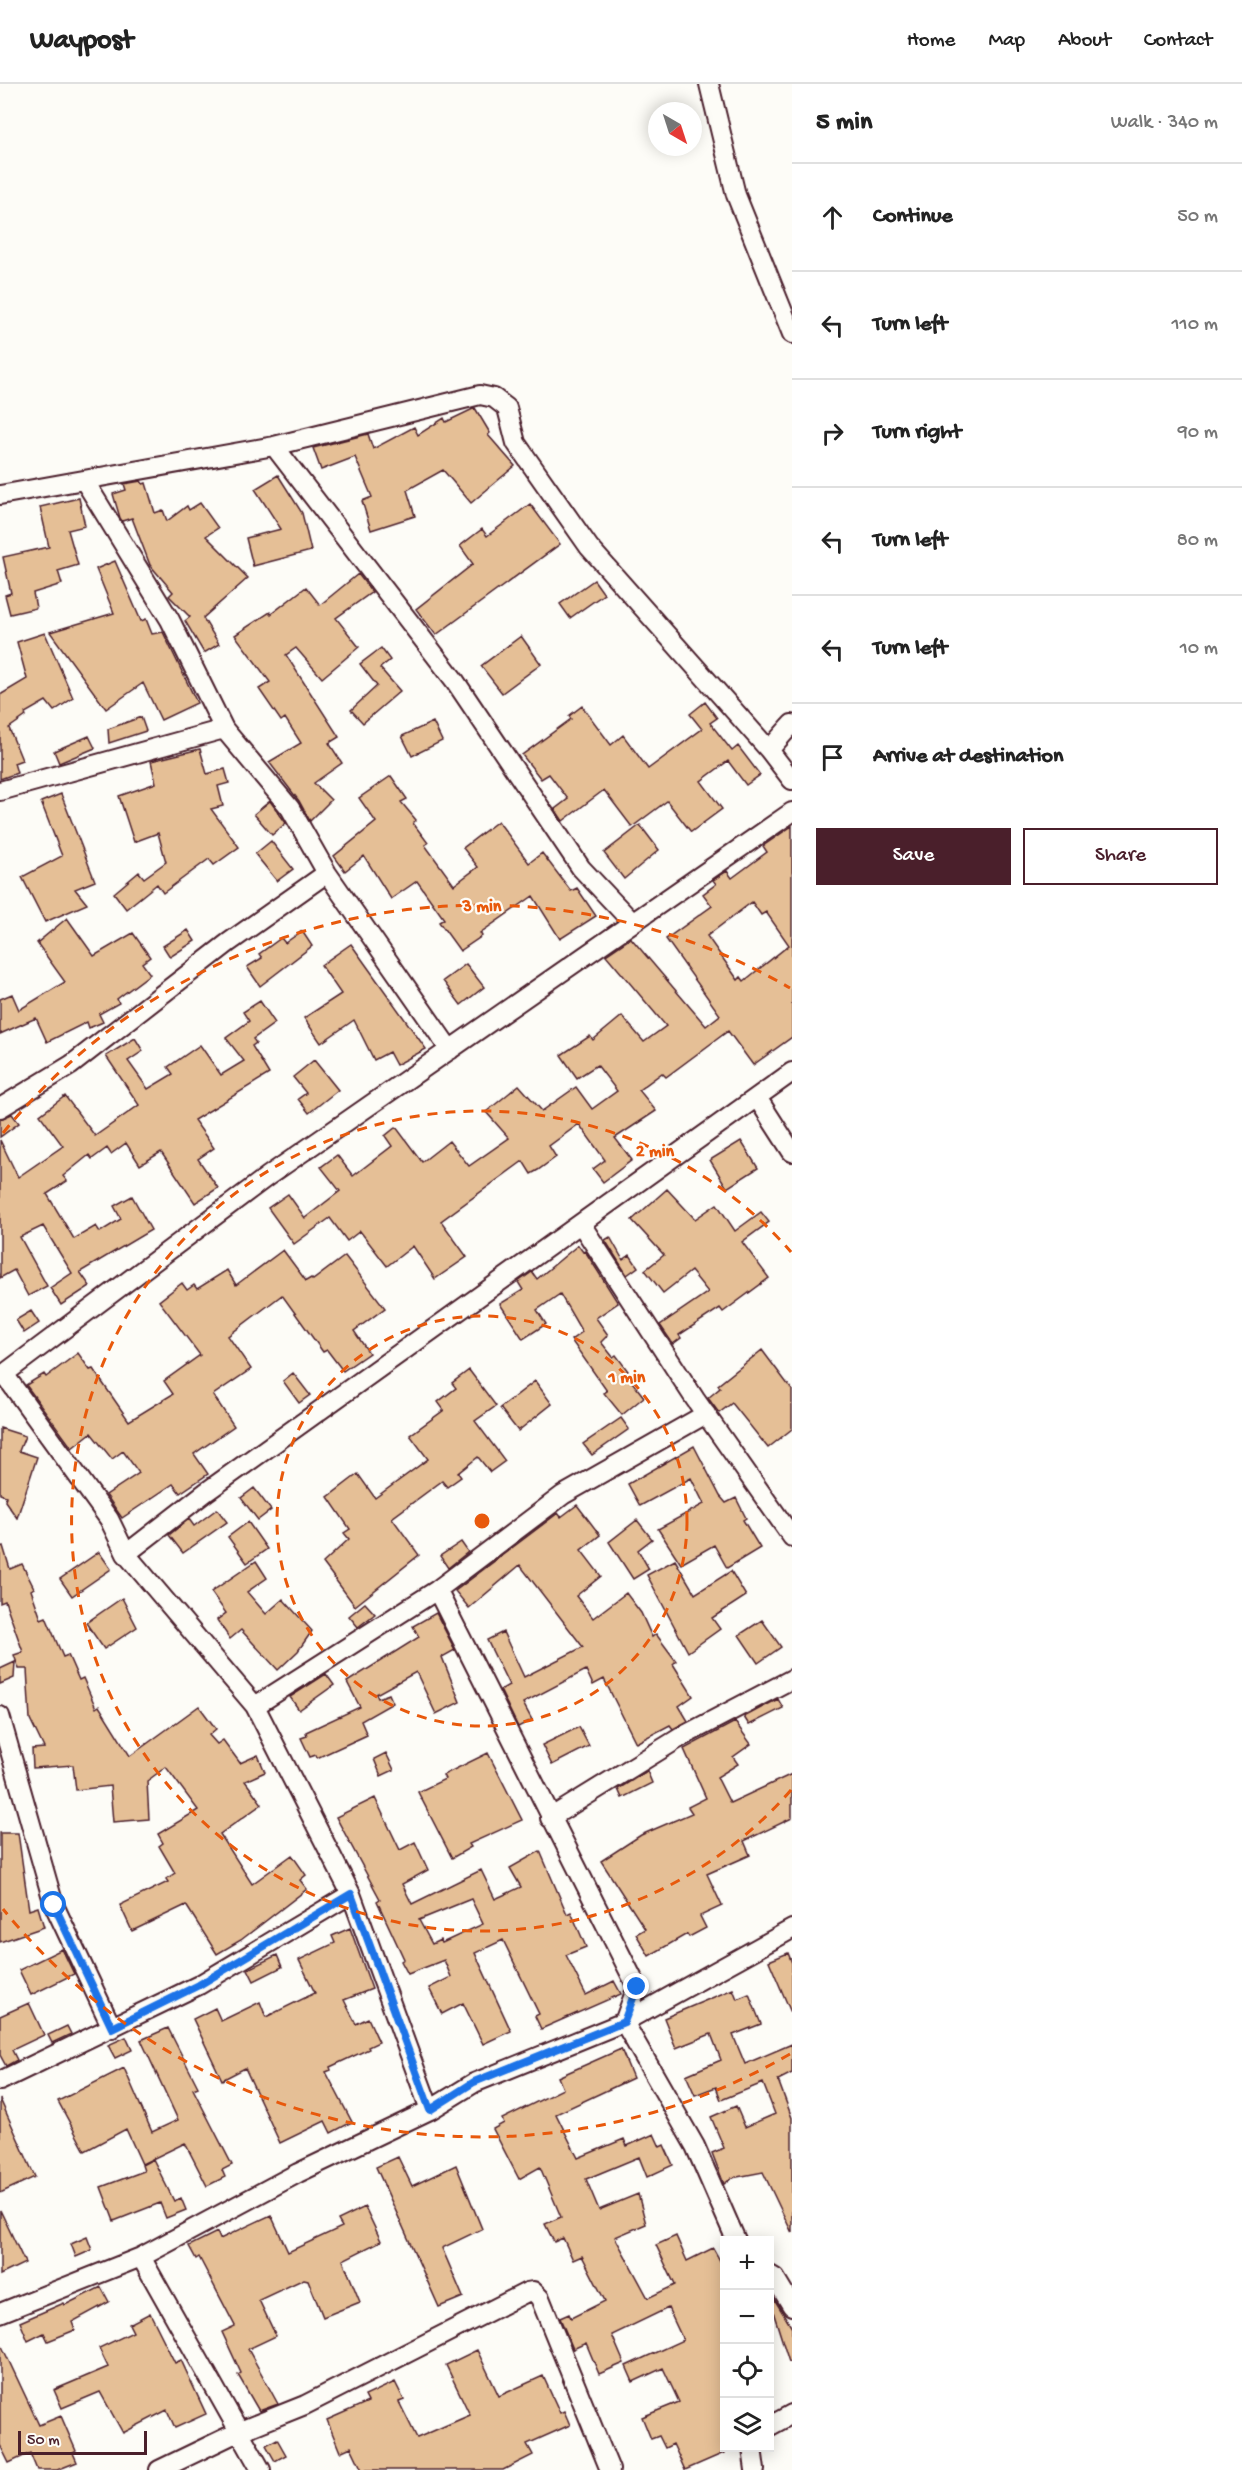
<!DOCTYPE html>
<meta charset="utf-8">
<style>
body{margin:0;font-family:"Gochi Hand",sans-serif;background:#f2f2f2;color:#222}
.controls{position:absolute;right:18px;bottom:18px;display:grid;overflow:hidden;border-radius:0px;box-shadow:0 3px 15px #0003}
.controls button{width:54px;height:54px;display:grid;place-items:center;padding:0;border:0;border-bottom:2px solid #e0e0e0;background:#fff;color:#222;font:30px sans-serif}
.compass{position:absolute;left:648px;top:18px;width:54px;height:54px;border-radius:50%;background:#fff;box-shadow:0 3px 15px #0003;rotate:141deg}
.scale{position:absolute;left:18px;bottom:15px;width:129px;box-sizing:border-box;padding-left:6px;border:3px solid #4a1f2b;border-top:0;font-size:16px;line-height:21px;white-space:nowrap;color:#4a1f2b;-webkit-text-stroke:4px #fdfcf7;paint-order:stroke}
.stop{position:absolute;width:18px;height:18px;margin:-14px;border:4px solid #1a73e8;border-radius:50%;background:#fff}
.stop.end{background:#1a73e8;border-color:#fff;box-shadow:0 2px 6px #0008}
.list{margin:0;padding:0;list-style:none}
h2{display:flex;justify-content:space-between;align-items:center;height:78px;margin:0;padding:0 24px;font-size:26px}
h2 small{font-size:20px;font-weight:400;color:#767676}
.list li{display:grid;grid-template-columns:39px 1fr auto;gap:18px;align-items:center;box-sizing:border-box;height:108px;padding:0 24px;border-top:2px solid #e0e0e0}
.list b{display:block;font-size:22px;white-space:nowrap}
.list em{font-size:20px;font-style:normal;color:#767676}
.actions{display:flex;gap:12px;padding:18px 24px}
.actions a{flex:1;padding:14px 0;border:2px solid #4a1f2b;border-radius:0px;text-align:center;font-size:21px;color:#4a1f2b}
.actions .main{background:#4a1f2b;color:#fff}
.icon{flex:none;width:33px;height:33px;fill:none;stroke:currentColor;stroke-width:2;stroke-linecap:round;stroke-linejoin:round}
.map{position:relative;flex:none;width:792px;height:2386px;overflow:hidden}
header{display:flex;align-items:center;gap:36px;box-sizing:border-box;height:84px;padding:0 30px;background:#fff;border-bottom:2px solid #e0e0e0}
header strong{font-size:28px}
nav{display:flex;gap:33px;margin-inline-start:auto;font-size:21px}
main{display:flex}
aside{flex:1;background:#fff}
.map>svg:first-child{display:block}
.building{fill:#e5bf96;stroke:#4a1f2b;stroke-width:1.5;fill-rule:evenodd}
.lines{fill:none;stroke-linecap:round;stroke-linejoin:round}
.minor-casing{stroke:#4a1f2b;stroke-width:22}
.minor{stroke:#fdfcf7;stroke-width:18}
.route{stroke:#1a73e8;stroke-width:8}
.ring{fill:none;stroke:#e8590c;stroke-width:3;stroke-dasharray:10 8}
.centre{fill:#e8590c;stroke:#fdfcf7;stroke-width:3}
.ring-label{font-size:18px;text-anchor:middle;font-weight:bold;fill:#e8590c;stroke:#fdfcf7;stroke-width:4.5;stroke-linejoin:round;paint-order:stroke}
</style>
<header>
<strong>Waypost</strong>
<nav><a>Home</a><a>Map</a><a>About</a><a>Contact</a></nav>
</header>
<main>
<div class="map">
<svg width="792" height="2386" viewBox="0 0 792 2386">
<rect width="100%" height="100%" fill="#fdfcf7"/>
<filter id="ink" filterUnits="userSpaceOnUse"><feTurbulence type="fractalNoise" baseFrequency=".0167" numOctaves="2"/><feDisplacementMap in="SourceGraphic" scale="12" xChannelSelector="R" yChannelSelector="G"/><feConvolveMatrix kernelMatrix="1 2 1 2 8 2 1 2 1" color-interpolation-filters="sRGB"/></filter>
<g filter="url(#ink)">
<path class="building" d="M475,324L490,349L488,351L515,382L471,419L443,386L407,406L415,432L371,446L362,417L372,413L355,373L321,386L313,364L368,350L373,365L414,343L418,351L444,334L446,338Z
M278,391L302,429L311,467L253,482L246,454L281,445L255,405Z
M141,397L143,400L146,399L155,429L163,426L167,437L187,422L189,426L200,419L218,444L206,452L248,494L203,534L219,560L204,569L185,537L190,533L169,512L173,508L150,481L132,434L122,437L120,434L113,410L126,406L124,400Z
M79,414L85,442L68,446L78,481L58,487L62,500L33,509L36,524L10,530L5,511L11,509L3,473L49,463L40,423Z
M530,420L560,460L436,551L416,525L473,480L460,462L482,445L487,452Z
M115,477L141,537L146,535L152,550L163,548L197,619L161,636L143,599L106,625L50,548L114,529L96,485Z
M358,490L372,508L336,534L359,563L322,594L296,564L286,571L339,653L329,659L342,679L314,699L331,716L310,737L299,717L269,678L301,659L285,634L281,637L259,605L270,598L235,551L270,528L271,530L306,503L320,521Z
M594,496L604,510L570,534L560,520Z
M45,549L73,614L54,627L46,617L25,629L26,632L9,644L22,676L14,679L17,689L0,695V611L27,595L17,558Z
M521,552L541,580L502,609L481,582Z
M381,564L390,576L380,584L400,607L363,639L351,626L377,602L360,580Z
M705,618L717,634L710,639L732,667L738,662L760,691L746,701L728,677L701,697L722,725L691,748L667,717L632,743L604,706L563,737L555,725L568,715L549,690L541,695L522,671L571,635L569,632L582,622L611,661L623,651L648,685L702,645L690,630Z
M141,633L146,647L109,659L108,645Z
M433,638L442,657L412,672L402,652Z
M89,652L95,664L59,679L54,667Z
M200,665L207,690L225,685L229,699L218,702L223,722L211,725L239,763L214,781L209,775L163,809L157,800L126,825L114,809L139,788L144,794L166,778L158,749L134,758L119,712L156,699L151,677Z
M391,692L407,715L401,718L416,736L413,739L428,759L425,761L454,801L478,783L463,764L498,737L529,779L542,769L571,807L577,804L596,832L560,855L533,812L480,849L482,852L460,867L439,838L444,835L417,797L391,815L364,772L345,787L334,772L376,738L359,714Z
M61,710L95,797L75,805L87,820L45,838L22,793L62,772L41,718Z
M270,717L286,739L272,751L254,730Z
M640,741L659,766L624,795L604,769Z
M792,742V953L753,981L728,947L666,993L662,989L639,1006L656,1027L615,1054L632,1076L603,1098L593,1085L605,1076L579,1040L549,1062L556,1073L538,1086L531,1090L523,1077L441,1137L467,1173L435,1195L413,1162L387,1182L360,1147L347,1157L330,1134L294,1160L268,1124L288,1110L305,1134L340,1107L321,1083L337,1071L353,1092L392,1062L385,1052L396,1043L422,1078L449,1057L469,1082L509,1054L486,1028L519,1001L542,1027L576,1003L592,1025L617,1007L597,981L577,994L561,971L590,952L593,956L622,932L644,958L666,942L606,871L631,854L706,942L720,931L666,855L712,822L703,810L716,800L713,796L727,787L732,794L767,768L763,762ZM752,818L761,831L766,828L789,861L744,897L741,893L738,896L707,852Z
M271,757L293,785L277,797L255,770Z
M67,834L94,872L133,849L150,873L142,879L150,890L117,915L119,919L99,930L103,938L89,944L87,938L47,958L36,934L0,950V915L12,910L19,926L65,898L37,859Z
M188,846L195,857L170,873L163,862Z
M302,847L312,862L260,902L247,883L262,874L259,870L281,854L285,859Z
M351,860L426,965L396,981L389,968L374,976L354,936L321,959L304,934L341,910L321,881Z
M466,880L484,903L461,921L443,897Z
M260,917L275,939L253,955L256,959L252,962L269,990L194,1036L214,1064L198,1075L218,1104L195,1119L161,1068L140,1081L126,1059L111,1070L107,1064L92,1075L89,1071L63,1092L67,1097L47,1110L74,1155L96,1142L100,1148L121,1135L114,1122L132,1112L151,1146L80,1188L90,1202L61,1221L50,1204L72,1189L43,1142L20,1153L47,1202L28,1212L14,1186L0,1194V1056L18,1093L63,1062L40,1031L65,1012L95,1052L139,1021L106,972L135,954L143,967L128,977L148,1005L173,990L168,983L200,961L221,991L244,977L226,954L249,937L243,928Z
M314,976L338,1006L309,1029L298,1015L306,1009L293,993Z
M12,1030L19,1039L0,1053V1035Z
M741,1057L758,1084L727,1104L710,1076Z
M667,1105L695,1135L717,1120L735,1147L761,1128L769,1138L742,1158L769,1194L723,1228L720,1224L679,1251L681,1254L673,1260L660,1241L708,1208L691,1187L663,1209L645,1186L664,1171L632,1136Z
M610,1153L623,1176L630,1171L638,1183L627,1191L605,1156Z
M578,1161L583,1168L585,1167L618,1219L596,1234L608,1251L601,1258L613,1273L616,1271L628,1287L625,1289L644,1313L622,1331L604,1309L607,1307L571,1256L582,1248L560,1210L537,1226L546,1240L523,1255L500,1220L523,1206L518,1198L532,1188L537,1195Z
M283,1166L306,1197L311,1194L313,1196L345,1172L385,1224L354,1247L369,1269L343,1287L327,1266L323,1268L282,1211L228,1252L251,1285L213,1311L234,1342L194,1370L208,1390L180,1409L173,1400L122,1434L106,1411L139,1389L123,1367L112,1375L91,1349L72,1364L26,1301L44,1290L46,1293L78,1269L90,1286L93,1285L129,1337L173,1310L164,1297L200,1271L159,1217L182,1199L187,1206L194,1201L197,1205L227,1186L236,1201Z
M31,1227L39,1239L24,1249L16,1236Z
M762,1266L792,1306V1345L768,1364L732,1319L719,1329L708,1314L720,1304L718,1301Z
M469,1286L496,1322L475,1337L505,1377L490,1388L478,1373L458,1389L461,1393L447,1403L442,1397L392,1434L419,1471L355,1522L323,1479L349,1455L344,1449L350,1445L328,1413L358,1390L375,1414L428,1375L410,1351L444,1326L438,1318L456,1304L452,1299Z
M293,1289L310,1311L299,1319L283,1297Z
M535,1297L552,1320L518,1347L500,1324Z
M621,1334L629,1345L592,1371L583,1360Z
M0,1344L25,1352L19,1367L37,1373L17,1434L5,1417L6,1412L0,1410Z
M694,1362L720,1412L726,1419L736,1414L746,1434L743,1436L760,1464L727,1484L714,1461L681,1480L658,1445L704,1420L691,1394L640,1422L628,1400Z
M254,1404L271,1426L258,1436L241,1414Z
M577,1421L600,1451L581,1466L601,1492L576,1512L593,1534L626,1509L641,1529L652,1553L656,1550L676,1577L673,1580L693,1612L679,1622L688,1637L673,1645L670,1641L636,1659L604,1595L593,1601L586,1586L523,1619L532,1636L518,1643L500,1606L509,1601L487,1556L503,1548L524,1593L583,1563L520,1481L469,1524L455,1507L558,1429L561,1433Z
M217,1425L227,1438L183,1469L169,1451L189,1435L194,1442Z
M637,1436L652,1455L638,1466L649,1485L633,1495L609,1458Z
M248,1438L267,1465L247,1479L228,1453Z
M461,1458L468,1468L448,1484L440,1472Z
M3,1462L10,1485L22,1480L34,1504L31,1506L41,1535L46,1533L63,1573L68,1571L79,1596L83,1594L96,1624L99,1622L130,1672L199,1622L216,1645L209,1651L217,1660L223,1656L240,1679L258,1671L265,1688L245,1697L262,1720L220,1750L252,1800L292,1771L306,1791L300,1796L307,1805L241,1856L217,1870L186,1821L132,1847L120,1821L168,1798L166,1795L175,1789L159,1762L163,1759L158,1750L198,1726L166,1683L147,1697L149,1735L113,1738L110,1702L76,1706L73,1681L33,1684L32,1665L44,1664L30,1635L27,1585H19L14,1571L23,1568L5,1517L0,1519V1463Z
M99,1468L111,1485L72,1512L60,1495Z
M675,1476L695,1510L731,1487L746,1512L712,1534L720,1545L688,1568L647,1491Z
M256,1477L267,1494L247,1508L266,1530L283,1515L312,1547L298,1567L278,1586L241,1546L230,1555L217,1536L226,1529L211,1508Z
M122,1514L137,1543L104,1565L86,1539Z
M365,1519L375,1530L358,1543L349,1532Z
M436,1529L455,1566L442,1573L460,1618L436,1630L416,1588L376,1610L378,1614L389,1610L393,1619L361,1637L367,1651L317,1674L316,1671L310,1673L301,1654L307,1652L306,1648L360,1623L347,1598L419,1553L413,1542Z
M762,1536L781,1563L758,1579L739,1551Z
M15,1578L14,1594L0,1600V1585Z
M326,1590L334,1601L299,1626L290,1613Z
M778,1615L783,1624L749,1641L744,1633Z
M735,1638L751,1660L733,1673L738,1680L717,1693L730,1719L792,1690V1734L744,1757L750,1771L707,1790L722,1822L700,1832L706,1844L689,1853L687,1850L649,1872L636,1850L645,1845L601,1777L641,1751L692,1729L688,1723L706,1714L684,1665Z
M579,1643L589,1662L552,1681L542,1661Z
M386,1669L394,1686L381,1692L374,1675Z
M488,1669L522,1736L469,1760L471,1763L452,1774L418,1708L445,1695L443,1691Z
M647,1687L652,1699L622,1714L618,1705Z
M375,1714L400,1766L415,1758L428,1786L402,1800L412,1820L481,1786L495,1815L521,1803L510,1784L540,1767L567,1830L571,1828L586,1863L566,1871L586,1911L614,1897L621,1910L541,1945L535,1932L539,1930L503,1856L475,1869L511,1947L483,1960L463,1919L442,1930L429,1904L451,1893L444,1876L408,1890L401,1877L404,1875L377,1817L380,1815L336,1733ZM471,1815L483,1840L442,1859L440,1856L432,1860L419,1836Z
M0,1749H18L29,1826L38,1823L44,1843L0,1858Z
M350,1844L372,1905L344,1916L356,1940L368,1934L379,1958L368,1963L369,1965L330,1983L331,1986L326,1988L352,2038L331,2049L325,2037L280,2059L245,1984L222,1996L193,1935L215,1924L221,1937L260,1918L266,1933L315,1909L299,1876L335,1859L332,1852Z
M62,1865L74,1890L31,1911L19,1886Z
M788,1869L792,1879V1931L769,1877Z
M277,1871L282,1883L254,1897L248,1885Z
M733,1905L737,1915L749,1910L761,1940L733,1951L745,1980L792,1960V1989L778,1996L792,2034V2149L763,2088L732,2094L724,2100L712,2069L724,2064L711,2033L736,2022L745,2043L775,2030L763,1999L721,2016L716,2003L695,2011L686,1991L721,1976L711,1950L676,1964L664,1934Z
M29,1919L44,1951L12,1966L17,1976L6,1982L0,1971V1932Z
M67,1942L71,1950L52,1959L48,1951Z
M168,1944L198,2003L193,2005L232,2081L222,2086L225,2093L207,2102L185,2059L142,2080L126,2045L85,2067L58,2017L124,1984L152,2048L178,2036L141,1956Z
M126,1953L132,1966L115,1974L108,1961Z
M621,1965L633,1994L556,2030L578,2074L624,2055L627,2062L654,2050L660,2063L664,2061L673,2081L647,2093L639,2073L586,2095L599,2126L638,2110L646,2140L615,2153L648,2214L675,2201L656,2161L676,2152L687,2177L713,2164L724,2184V2369L685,2386L673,2360L665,2364L659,2352L651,2355L642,2333L679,2318L663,2284L633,2298L626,2282L683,2256L668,2224L612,2251L624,2279L599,2290L586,2259L573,2265L560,2234L569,2230L571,2234L605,2217L582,2172L573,2176L563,2154L554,2158L545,2140L561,2133L540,2083L519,2095L493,2045L504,2039L502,2035L563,2005L558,1993Z
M0,2015L35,2093L0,2109Z
M398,2073L412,2102L456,2081L482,2145L442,2164L463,2213L439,2223L376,2083Z
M153,2075L174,2117L181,2114L186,2126L166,2134L160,2119L114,2137L101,2103L144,2087L142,2081Z
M365,2123L381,2157L343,2176L360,2218L323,2233L308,2196L304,2195L259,2216L276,2252L248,2265L278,2320L259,2327L238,2291L241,2289L222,2248L235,2242L199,2173L196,2175L189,2162L217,2148L220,2155L271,2131L288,2168L342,2143L338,2136Z
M0,2126L25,2179L0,2191Z
M87,2153L92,2166L76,2173L71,2160Z
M101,2203L109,2218L72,2238L75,2246L48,2257L44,2249L28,2257L20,2238L64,2219L65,2221Z
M773,2213L792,2244V2277L789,2278L770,2218Z
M150,2229L175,2279L181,2276L206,2330L175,2344L167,2326L123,2349L100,2308L62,2324L54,2306L108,2283L99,2264L133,2248L129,2240Z
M0,2258L39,2341L61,2332L76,2367L73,2369L77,2378L57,2386H37L30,2369L9,2379L0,2361Z
M477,2266L499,2312L543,2292L560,2329L564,2327L570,2341L527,2360L533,2371L503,2386H362L351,2363L340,2368L327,2336L368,2318L365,2312L395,2298L404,2316L399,2318L417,2354L470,2331L446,2281Z
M277,2355L286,2371L275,2377L266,2361Z"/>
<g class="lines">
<g class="minor-casing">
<path id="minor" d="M709,0L736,111L792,250
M274,362L455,597L581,784L632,838
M84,396L170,536L224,645L290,724L327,789L450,966
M0,411L274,362L480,311L494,314L507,324L516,359L589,463L769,666L792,696
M769,666L792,640
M0,707L224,645
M758,1015L792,1068
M0,1024L71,981L228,859L327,789
M581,1140L695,1315L792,1453
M4,1290L109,1435L126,1470L255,1622L351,1810L430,2026
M0,1293L268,1092L792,728
M126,1470L206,1408L792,988
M437,1506L637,1903L624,1938L695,2062L736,2156
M255,1622L437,1506L563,1411L706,1330
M0,1632L54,1821L112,1944
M550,1734L681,1653L792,1595
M0,1997L199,1901L351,1810
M141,2173L261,2386
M770,2191L775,2194L792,2222
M0,2229L141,2173L298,2089L430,2026L474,1999L624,1938L792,1845
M770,2342L792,2330
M752,2364L755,2386
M159,2386L240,2347L305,2321L527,2208L533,2207L540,2214L610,2386"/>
</g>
<use href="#minor" class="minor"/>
</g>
</g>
<g class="lines" filter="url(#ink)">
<path class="route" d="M54,1821L112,1944L199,1901L351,1810L430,2026L474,1998L624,1938L637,1903"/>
</g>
<g class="ring">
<circle cx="482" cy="1437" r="205"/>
<path d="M791 1706A410 410 0 1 1 791 1168"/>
<path d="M790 1970A616 616 0 0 1 3 1825M3 1049A616 616 0 0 1 790 904"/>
</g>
<circle cx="482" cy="1437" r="9" class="centre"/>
<g class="ring-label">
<text x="482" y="827">3 min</text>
<text x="655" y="1072">2 min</text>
<text x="627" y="1298">1 min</text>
</g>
</svg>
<div class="controls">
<button>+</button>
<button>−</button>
<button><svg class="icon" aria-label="locate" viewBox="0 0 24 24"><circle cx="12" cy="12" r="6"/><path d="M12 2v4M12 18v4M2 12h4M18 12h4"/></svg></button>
<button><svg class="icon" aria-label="layers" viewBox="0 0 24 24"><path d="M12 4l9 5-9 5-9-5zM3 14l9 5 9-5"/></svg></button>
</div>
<svg class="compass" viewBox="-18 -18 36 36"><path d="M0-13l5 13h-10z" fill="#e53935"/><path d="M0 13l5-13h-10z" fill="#767676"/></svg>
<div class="scale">50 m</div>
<div class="stop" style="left:54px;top:1821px"></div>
<div class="stop end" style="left:637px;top:1903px"></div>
</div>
<aside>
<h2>5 min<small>Walk · 340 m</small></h2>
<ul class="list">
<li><svg class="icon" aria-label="ahead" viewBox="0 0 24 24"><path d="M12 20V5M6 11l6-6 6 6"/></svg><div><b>Continue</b></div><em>50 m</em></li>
<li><svg class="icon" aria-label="left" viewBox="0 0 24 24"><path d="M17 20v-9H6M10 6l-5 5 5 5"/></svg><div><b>Turn left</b></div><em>110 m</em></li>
<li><svg class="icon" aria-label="right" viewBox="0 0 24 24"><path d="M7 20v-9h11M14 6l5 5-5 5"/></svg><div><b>Turn right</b></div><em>90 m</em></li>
<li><svg class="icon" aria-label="left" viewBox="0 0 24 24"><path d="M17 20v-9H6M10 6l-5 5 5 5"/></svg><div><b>Turn left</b></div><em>80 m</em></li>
<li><svg class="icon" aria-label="left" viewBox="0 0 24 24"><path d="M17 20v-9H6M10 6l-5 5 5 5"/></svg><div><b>Turn left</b></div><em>10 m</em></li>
<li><svg class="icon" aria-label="arrive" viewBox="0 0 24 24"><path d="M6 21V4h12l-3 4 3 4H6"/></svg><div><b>Arrive at destination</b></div></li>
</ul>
<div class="actions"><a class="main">Save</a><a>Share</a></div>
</aside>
</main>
